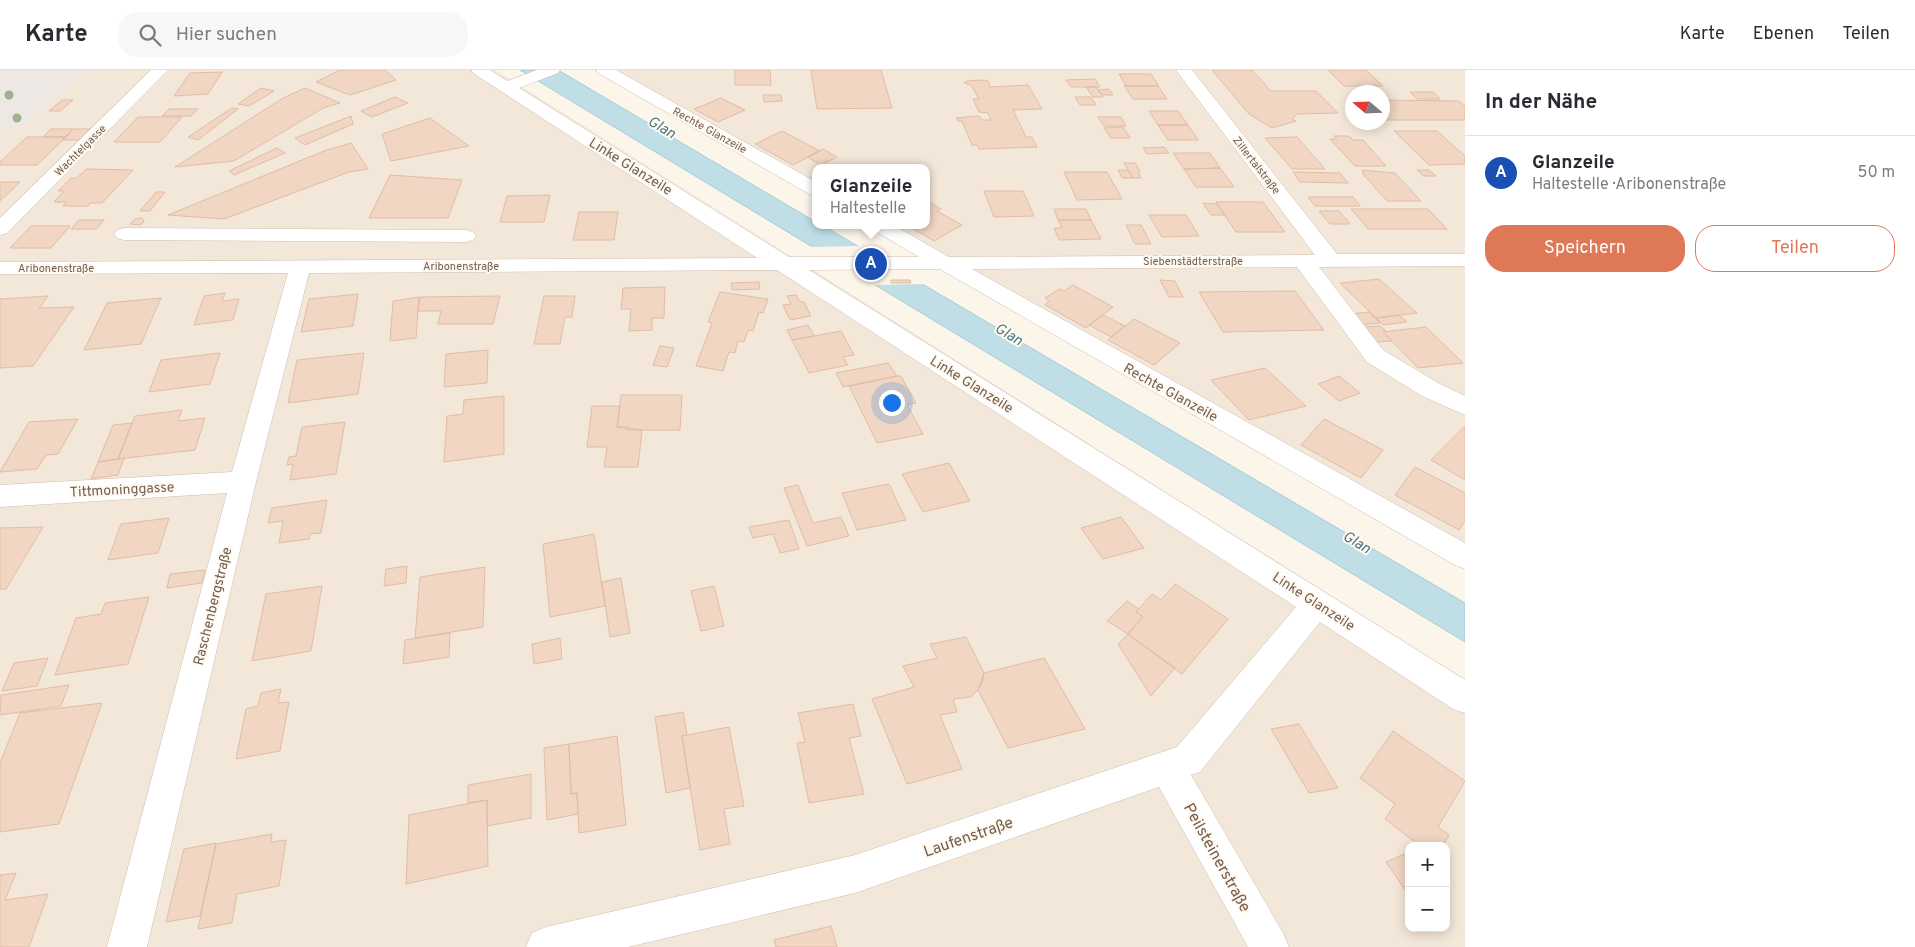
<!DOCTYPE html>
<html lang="de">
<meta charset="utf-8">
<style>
body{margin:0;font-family:Overpass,sans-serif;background:#f7f7f7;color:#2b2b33}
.controls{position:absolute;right:15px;bottom:15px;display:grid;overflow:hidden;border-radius:10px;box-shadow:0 2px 12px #0003}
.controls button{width:45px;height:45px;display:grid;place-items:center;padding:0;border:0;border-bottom:1px solid #e1e1e2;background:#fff;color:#2b2b33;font:25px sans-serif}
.compass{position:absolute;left:1345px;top:15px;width:45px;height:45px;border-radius:50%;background:#fff;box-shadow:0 2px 12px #0003;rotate:289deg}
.you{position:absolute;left:891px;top:332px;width:18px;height:18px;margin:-12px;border:4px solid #fff;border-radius:50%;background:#1a73e8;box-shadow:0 0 0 8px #1a73e833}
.badge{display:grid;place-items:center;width:32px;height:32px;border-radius:50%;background:#de7857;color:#fff;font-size:16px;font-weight:700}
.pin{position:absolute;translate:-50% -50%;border:2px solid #fff;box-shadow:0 1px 5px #0006}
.popup{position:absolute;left:812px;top:94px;width:118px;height:65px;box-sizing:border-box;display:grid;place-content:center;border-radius:10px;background:#fff;filter:drop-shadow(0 1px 4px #0005);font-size:16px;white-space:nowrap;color:#7c7c81}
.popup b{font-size:19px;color:#2b2b33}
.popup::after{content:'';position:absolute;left:50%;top:100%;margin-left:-10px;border:10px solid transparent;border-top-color:#fff}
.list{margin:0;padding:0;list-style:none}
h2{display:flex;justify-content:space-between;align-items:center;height:65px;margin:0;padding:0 20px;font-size:21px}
h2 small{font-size:16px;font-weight:400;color:#7c7c81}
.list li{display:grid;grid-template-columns:32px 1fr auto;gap:15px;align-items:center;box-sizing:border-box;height:75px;padding:0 20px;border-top:1px solid #e1e1e2}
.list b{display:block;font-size:19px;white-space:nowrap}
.list p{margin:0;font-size:16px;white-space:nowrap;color:#7c7c81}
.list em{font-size:16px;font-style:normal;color:#7c7c81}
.actions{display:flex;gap:10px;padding:15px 20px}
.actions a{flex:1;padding:11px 0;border:1px solid #de7857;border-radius:20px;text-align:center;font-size:18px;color:#de7857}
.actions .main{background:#de7857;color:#fff}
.icon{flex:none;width:28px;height:28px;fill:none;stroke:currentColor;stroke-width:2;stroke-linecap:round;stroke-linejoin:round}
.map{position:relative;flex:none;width:1465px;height:877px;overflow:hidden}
header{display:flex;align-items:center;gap:30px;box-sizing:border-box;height:70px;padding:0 25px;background:#fff;border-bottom:1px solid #e1e1e2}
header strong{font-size:24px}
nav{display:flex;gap:28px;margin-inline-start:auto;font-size:18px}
.search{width:350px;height:45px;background:#f7f7f7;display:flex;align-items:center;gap:12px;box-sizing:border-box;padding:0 18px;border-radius:20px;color:#7c7c81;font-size:19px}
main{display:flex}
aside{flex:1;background:#fff}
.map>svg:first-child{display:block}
.residential{fill:#f3e7d9;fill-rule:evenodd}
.industrial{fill:#ede8e3}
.water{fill:#bfdee5;stroke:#a6cdd6}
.pier{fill:#fcf5ea}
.building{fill:#f0d6c3;stroke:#e1bda4}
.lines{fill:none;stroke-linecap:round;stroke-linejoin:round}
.minor-casing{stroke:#cdbeb0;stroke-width:1}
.minor{fill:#fff;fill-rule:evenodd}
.tree{fill:#a0b190}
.labels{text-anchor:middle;stroke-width:4;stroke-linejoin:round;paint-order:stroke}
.far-street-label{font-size:11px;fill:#755d4e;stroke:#fef9f1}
.street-label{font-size:14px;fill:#755d4e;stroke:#fef9f1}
.water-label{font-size:15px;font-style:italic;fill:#467580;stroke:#fef9f1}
.near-street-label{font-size:16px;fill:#755d4e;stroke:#fef9f1}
</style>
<header>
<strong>Karte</strong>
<div class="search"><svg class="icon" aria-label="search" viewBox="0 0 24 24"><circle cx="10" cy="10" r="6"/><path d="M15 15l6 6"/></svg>Hier suchen</div>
<nav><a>Karte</a><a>Ebenen</a><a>Teilen</a></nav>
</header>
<main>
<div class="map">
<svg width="1465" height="877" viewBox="0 0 1465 877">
<rect width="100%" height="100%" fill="#fcf5ea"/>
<path class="residential" d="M86,0H495L1465,610V877H0V56H24ZM1409,776H1446V858H1409Z
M610,0H1465V476L889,155H926V98H816V115ZM1352,22H1382V52H1352Z"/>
<path class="industrial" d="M0,0H86L24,56H0Z"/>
<path class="water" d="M520,0H558L816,152V155H822L1465,533V572Z"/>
<path class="pier" d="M862,176L927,214L870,215L808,177Z"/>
<path class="building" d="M340,0H385L396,10L350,25L316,12Z
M735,0H770L771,15H735Z
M811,0H881L892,38L817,39Z
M1212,0H1252L1271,21H1316L1338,43L1297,44L1292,49L1296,51L1272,58L1249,44Z
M1328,0H1366L1383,16H1344Z
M222,2L208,24L174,26L190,3Z
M1119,4H1151L1159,16H1126Z
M1095,9L1100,17H1071L1066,10Z
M982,10L988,11L990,17L1028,15L1042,39L1013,40L1026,67H1032L1037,77L979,79L977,75H972L962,51H958L956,48L978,46L983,50H991L988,43L979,42L973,29H979L971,15L964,13L967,11Z
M1124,16H1158L1167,29H1133Z
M1086,17H1096L1103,27H1093Z
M261,18L274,21L249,36L238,34Z
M305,18L340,33L323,38L234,91L175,97L283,28Z
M1109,19L1113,25H1102L1098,20Z
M1410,22H1433L1440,29H1417Z
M763,25H781L782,31L764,32Z
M395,27L408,33L372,47L361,41Z
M1075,27H1091L1096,35H1080Z
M721,28L745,40L718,52L694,39Z
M62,30H73L60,41H49Z
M1382,30L1458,31L1465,36V50H1384L1382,48Z
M232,38L238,39L198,70L188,67Z
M169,39H198L191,46H162Z
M1149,41H1178L1188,55H1158Z
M351,46L353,54L305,75L295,68Z
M138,47H182L160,72H114Z
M1098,47H1121L1126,56H1104Z
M430,48L469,76L391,91L382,64Z
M1158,55H1188L1198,70H1168Z
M1123,57L1130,68H1111L1104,58Z
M51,59H73L66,67H43Z
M73,59H91L80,70H62Z
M782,61L820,81L793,95L755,74Z
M1394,61H1437L1465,86V94L1429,95Z
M1334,66H1349L1353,70H1363L1386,96H1355L1330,69H1337Z
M27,67H66L37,95H0V92Z
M1297,67L1325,99H1292L1265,68Z
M351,73L368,99L349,102L224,149L168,145L324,81Z
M1164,77L1169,83L1147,84L1143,78Z
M277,78L285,83L234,105L229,101Z
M823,79L837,87L821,95L807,87Z
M1173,83H1210L1220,98L1184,99Z
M1124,93H1135L1140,102H1138L1141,108H1133Z
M1220,98L1234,117H1196L1184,99Z
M86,99L133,100L102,133H90L88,136H63L66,132H54L64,121H58L71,108H77Z
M1118,100H1128L1133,108H1122Z
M1362,100L1395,103L1421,131H1387L1362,103H1364Z
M1417,100H1429L1436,106H1423Z
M1064,102H1107L1122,129L1077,130Z
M1293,102L1340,103L1348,113L1300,112Z
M390,105L462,110L448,148H369Z
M0,112H20L0,131Z
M984,121H1023L1034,146L994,147Z
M156,122H165L150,141H140Z
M550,125L544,152H500L507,126Z
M1308,127H1353L1360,136H1315Z
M926,130L941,139L937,141L962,155L934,171L907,155H926Z
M1216,132H1263L1285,162H1236Z
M1203,133L1217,134L1225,145H1211Z
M1054,139H1086L1091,150H1058Z
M1351,139H1428L1447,159H1368Z
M1319,141H1339L1350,154H1330Z
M579,142H618L614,170H573Z
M1149,145H1186L1199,166L1162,167Z
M141,148L144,150L143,153L139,155L130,154L135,149Z
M79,150H104L96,159H71Z
M1058,150H1091L1101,169L1059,170L1054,158H1062Z
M1126,155H1141L1151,174H1135Z
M31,156H70L51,178H10Z
M1379,209L1417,243L1376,248L1340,213Z
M891,210H910L911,213H891Z
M1160,210L1175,211L1183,227H1169Z
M759,212L760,219L732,220L731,213Z
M1073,215L1113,237L1086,258L1045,235L1049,231L1045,228L1059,219L1064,221Z
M665,217L664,248H652V260L629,261L631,239H621L623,218Z
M1295,221L1324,260L1223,262L1199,222Z
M720,222L768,229L763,243L759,242L753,261L748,260L744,272L738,271L735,283L729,282L723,301L696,296L712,253L708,252Z
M225,223L222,231L239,229L233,250L194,255L204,226Z
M358,224L353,256L301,262L309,229Z
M796,225L800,232H804L811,246L790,250L783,235L791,234L787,226Z
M48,226L39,238L74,237L33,296L0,298V229Z
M500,226L493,254H438L441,241H418L420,227Z
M544,226H575L572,247H565L560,274H534Z
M419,227L416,268L390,271L393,231Z
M161,228L141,274L84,280L107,233Z
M1369,242L1380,253L1360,255L1350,244Z
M1103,245L1125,256L1111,267L1089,255Z
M1399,245L1407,252L1383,255L1376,248Z
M1134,249L1180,273L1154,295L1108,270Z
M808,255L814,266L792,270L787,260Z
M1380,256L1386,261L1383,262L1392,271L1376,272L1361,257Z
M1426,257L1463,293L1418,298L1383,262Z
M841,261L854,285L843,287L848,295L809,303L792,270Z
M660,276L674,278L667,297L653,295Z
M488,280L487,313L444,317L446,284Z
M220,283L210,314L149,322L161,290Z
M364,283L358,324L288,333L297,290Z
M888,293L897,306L843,317L836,303Z
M1265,298L1306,336L1249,350L1211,310Z
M897,306H901L916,333L907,335L923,364L877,373L849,316Z
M1339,306L1360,323L1339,331L1318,314Z
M621,325H682L680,360H627L628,357H617Z
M504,326V384L444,392L447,346L463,344L464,330Z
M592,336H620L617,357L642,360L638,397H604L607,377H587Z
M182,340L178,351L205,348L195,380L118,389L135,346Z
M78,349L58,384L46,385L37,399L0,402L29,352Z
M1324,349L1383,380L1361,408L1301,375Z
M345,352L336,404L290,410L293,394L287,395L289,387L296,386L302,357Z
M132,353L118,389L98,392L113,355Z
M1465,356V410L1431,390Z
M124,388L118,405L91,409L98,392Z
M949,393L970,431L923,442L902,404Z
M1415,397L1465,423V451L1459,460L1395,425Z
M889,414L906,450L857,460L842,423Z
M798,415L813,453L841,447L849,466L807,476L784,418Z
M327,430L321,463L310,464L309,469L279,473L283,451L268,453L272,438Z
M1121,447L1144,478L1103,489L1081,458Z
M169,448L158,483L108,490L121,454Z
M789,450L799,479L780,483L773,464L753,468L749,457Z
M43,457L6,519H0V458Z
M594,464L605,536L550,547L543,474Z
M407,496L406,513L384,516L386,499Z
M485,497L483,557L415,568L420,507Z
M205,500L202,513L167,518L170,504Z
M621,508L630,563L610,567L602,512Z
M1175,514L1228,549L1182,604L1128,564L1143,547L1136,542L1152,524L1161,530Z
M322,516L311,581L252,591L266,524Z
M714,516L724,556L701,561L691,521Z
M149,527L128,594L55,605L76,548L101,544L105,533Z
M1127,531L1139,539L1136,542L1143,547L1128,564L1107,551Z
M450,563L449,587L403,594L405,570Z
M1128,564L1175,598L1151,626L1118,574Z
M966,567L984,603L982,613L978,620L971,627L953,629L957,642L940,645L962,699L907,714L872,629L914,617L903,596L937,588L930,574Z
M560,568L562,589L534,594L532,574Z
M48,588L37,616L2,621L14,593Z
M1044,588L1085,659L1008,678L978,620L984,603Z
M69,615L61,636L0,645L1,625Z
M281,619L278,633L289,632L280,681L236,689L246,639L258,636L261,623Z
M102,633L59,754L0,762V693L20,643Z
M853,634L861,666L849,668L864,724L809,733L797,673L805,672L798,643Z
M683,642L687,665L682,666L690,718L666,723L655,647Z
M1299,654L1338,718L1309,723L1271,659Z
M729,657L744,736L724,739L730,774L700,780L682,666Z
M1393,661L1465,711L1438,757L1449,765L1443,776H1420L1385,749L1395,734L1360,708Z
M617,666L626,755L579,763L577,723L571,724L569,674Z
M569,674L571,724L577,723L578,744L547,750L544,678Z
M531,704V748L487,756V730L468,733V715Z
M487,730L488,796L406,814L409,745Z
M272,764L271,772L286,770L279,816L237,824L232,853L198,859L216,774Z
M216,773L200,846L166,852L184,779Z
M1409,782V824H1408L1386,792Z
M16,803L5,830L48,824L29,877H0V805Z
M831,856L837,877H776L774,870Z"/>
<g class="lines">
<g class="minor-casing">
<path id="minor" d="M151,0H168L7,163L0,165V148Z
M471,0H490L507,11L537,0H560L558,3L519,18L789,187H919L871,159L868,155H893L949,187L1315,185L1176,0H1192L1337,184H1465V196L1319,197L1383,280L1440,314L1465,326V345L1422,326L1367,292L1297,197L972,199L1465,473V499L1455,495L940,199L809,200L1465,610V643L1453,639L1320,552L1200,702L1191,705L1283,863L1289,877H1248L1159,717L855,823L628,877H526L532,863L546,857L855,785L1177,677L1296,537L777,200L309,203L256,412L147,877H107L227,423L0,437V415L232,402L288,203L0,204V192L757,188L473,3Z
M596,0H616L816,112V126L809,124L598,3Z
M124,158L466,160L473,162L476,166L473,170L466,172L124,170L117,168L114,164L117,160Z"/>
</g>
<use href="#minor" class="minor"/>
</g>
<g class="tree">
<circle cx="9" cy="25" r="4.5"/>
<circle cx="17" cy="48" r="4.5"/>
</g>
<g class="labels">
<g class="far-street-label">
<text transform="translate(710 60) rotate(29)" y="4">Rechte Glanzeile</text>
<text transform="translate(80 80) rotate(-45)" y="4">Wachtelgasse</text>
<text transform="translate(1257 95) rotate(52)" y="4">Zillertalstraße</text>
<text x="1193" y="195">Siebenstädterstraße</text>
<text x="461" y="200">Aribonenstraße</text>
<text x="56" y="202">Aribonenstraße</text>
</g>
<g class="street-label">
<text transform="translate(631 96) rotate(32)" y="5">Linke Glanzeile</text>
<text transform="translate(972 314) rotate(32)" y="5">Linke Glanzeile</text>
<text transform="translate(1171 322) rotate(29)" y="5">Rechte Glanzeile</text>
<text transform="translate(122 419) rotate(-3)" y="5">Tittmoninggasse</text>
<text transform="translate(1314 531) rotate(33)" y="5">Linke Glanzeile</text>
<text transform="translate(212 536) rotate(-76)" y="5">Raschenbergstraße</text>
</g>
<g class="water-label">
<text transform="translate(662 57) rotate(31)" y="5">Glan</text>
<text transform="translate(1009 264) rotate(31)" y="5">Glan</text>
<text transform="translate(1357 472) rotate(31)" y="5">Glan</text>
</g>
<g class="near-street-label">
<text transform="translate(968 766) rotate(-19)" y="6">Laufenstraße</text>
<text transform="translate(1218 787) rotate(61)" y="6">Peilsteinerstraße</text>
</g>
</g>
</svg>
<div class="controls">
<button>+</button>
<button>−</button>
</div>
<svg class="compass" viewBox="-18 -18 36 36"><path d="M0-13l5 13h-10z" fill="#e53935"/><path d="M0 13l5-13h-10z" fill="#7c7c81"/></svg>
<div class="you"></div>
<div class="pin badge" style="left:871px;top:194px;background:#1a4fb4">A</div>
<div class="popup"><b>Glanzeile</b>Haltestelle</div>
</div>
<aside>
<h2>In der Nähe<small></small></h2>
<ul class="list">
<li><span class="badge" style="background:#1a4fb4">A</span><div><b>Glanzeile</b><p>Haltestelle · Aribonenstraße</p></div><em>50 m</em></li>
</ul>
<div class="actions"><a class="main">Speichern</a><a>Teilen</a></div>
</aside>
</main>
